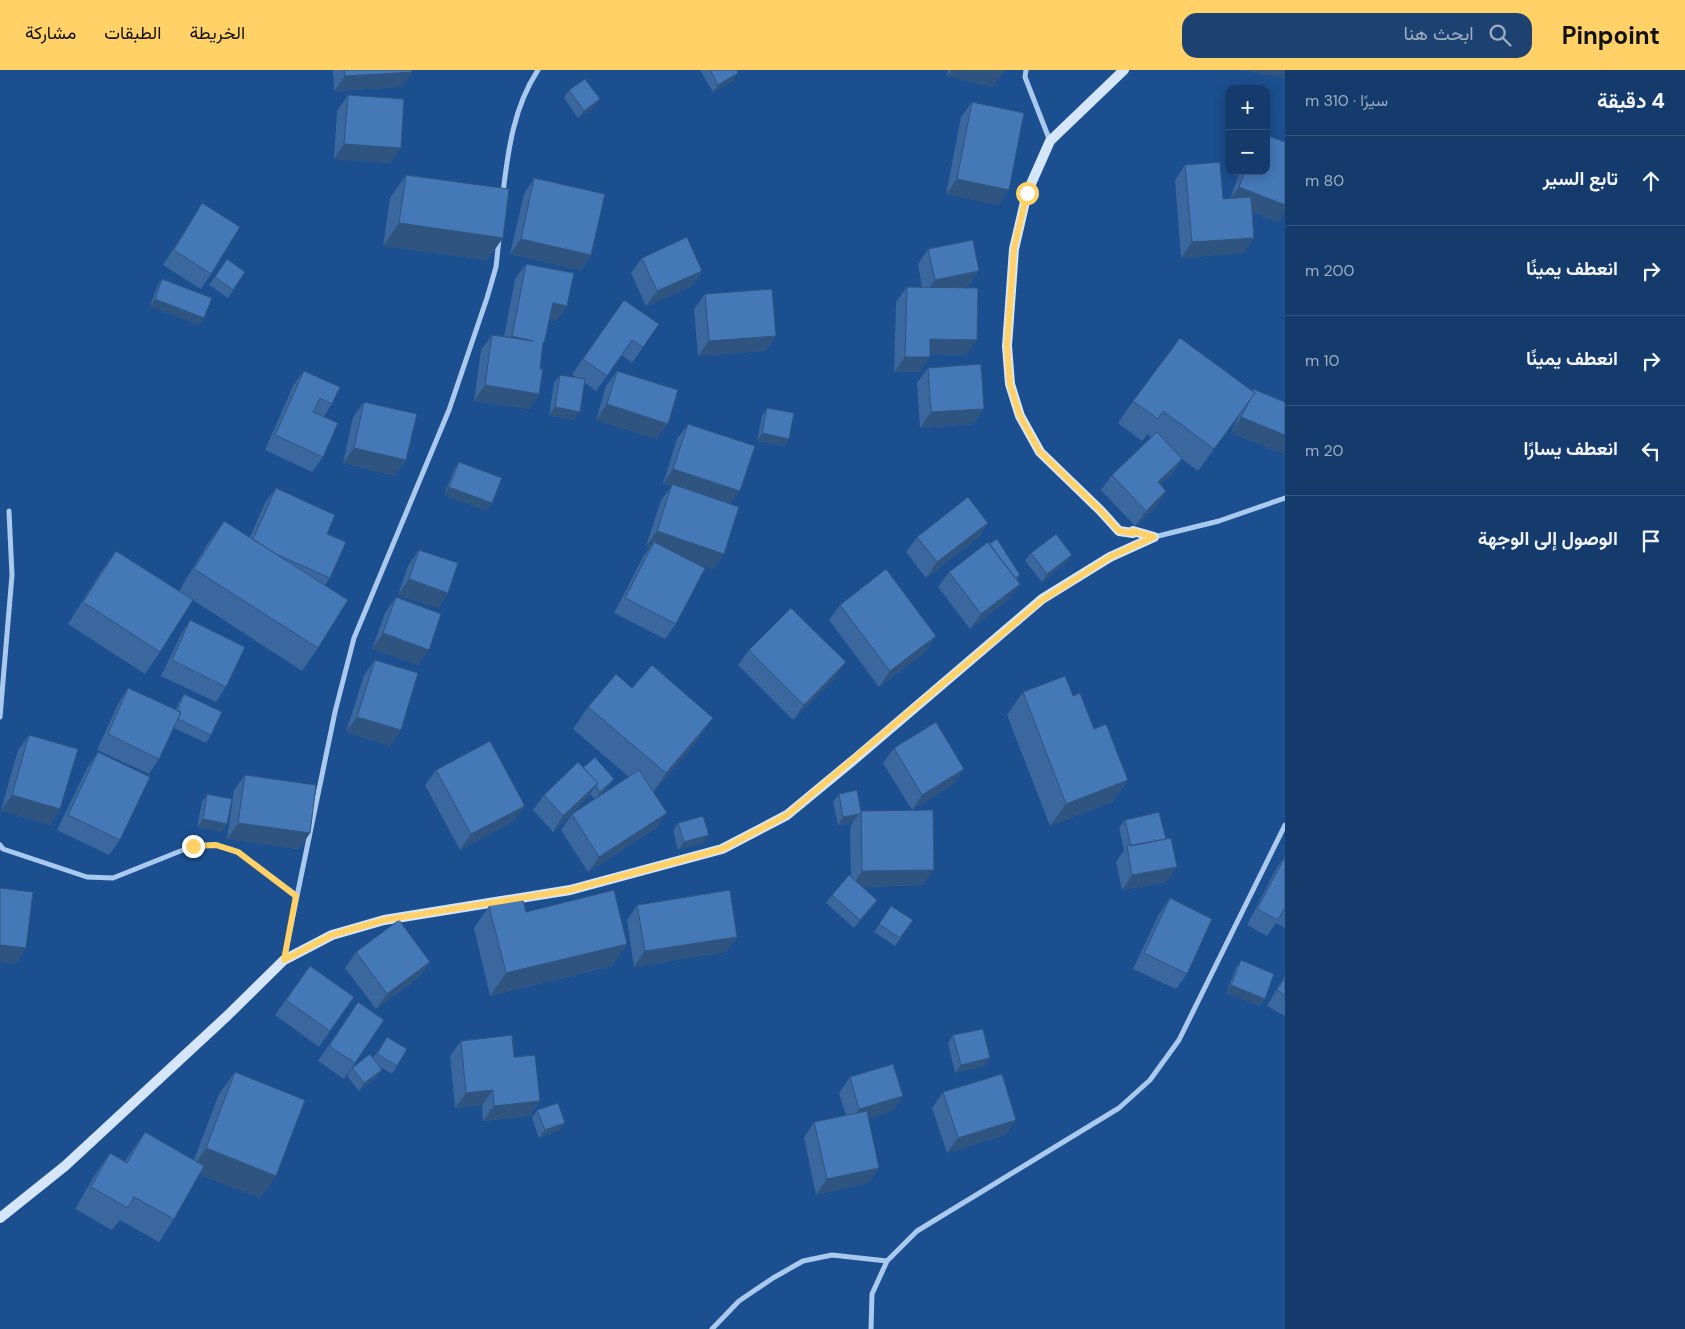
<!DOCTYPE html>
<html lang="ar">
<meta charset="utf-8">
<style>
body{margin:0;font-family:"DM Sans",Vazirmatn,sans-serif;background:#1d4271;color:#f1f3f6;direction:rtl}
.controls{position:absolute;right:15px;top:15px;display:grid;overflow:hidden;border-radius:10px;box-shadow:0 2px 12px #0003}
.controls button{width:45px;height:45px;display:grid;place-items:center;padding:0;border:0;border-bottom:1px solid #33557e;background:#143b6b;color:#f1f3f6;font:25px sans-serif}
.stop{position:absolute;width:15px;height:15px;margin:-11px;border:4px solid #ffd166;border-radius:50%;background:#fff}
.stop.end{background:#ffd166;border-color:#fff;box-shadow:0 1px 5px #0008}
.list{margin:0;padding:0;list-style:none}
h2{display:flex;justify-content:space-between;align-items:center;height:65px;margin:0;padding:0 20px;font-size:21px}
h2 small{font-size:16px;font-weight:400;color:#9dadc1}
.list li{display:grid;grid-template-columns:32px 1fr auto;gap:15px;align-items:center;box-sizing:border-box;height:90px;padding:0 20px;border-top:1px solid #33557e}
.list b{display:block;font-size:19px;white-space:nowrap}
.list em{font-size:16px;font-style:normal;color:#9dadc1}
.icon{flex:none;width:28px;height:28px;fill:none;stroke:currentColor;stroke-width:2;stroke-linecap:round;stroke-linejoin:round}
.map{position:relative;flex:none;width:1285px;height:1259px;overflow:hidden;direction:ltr}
header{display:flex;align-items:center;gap:30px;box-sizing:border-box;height:70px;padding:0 25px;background:#ffd166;color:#111}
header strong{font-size:24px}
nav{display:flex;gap:28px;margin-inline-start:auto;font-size:18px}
.search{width:350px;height:45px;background:#1d4271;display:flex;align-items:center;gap:12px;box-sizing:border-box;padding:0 18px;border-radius:15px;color:#9dadc1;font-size:19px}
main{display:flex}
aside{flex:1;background:#143b6b}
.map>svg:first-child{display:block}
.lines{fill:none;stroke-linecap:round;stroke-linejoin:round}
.street{stroke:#a9c9ee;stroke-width:5}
.secondary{stroke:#d6e6fa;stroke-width:10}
.wall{fill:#3a679d}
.shaded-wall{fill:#305480}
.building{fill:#4478b7;stroke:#305480}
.route{stroke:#ffd166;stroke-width:6}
</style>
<header>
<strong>Pinpoint</strong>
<div class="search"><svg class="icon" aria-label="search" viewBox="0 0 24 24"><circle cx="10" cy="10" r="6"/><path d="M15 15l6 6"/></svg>ابحث هنا</div>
<nav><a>الخريطة</a><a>الطبقات</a><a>مشاركة</a></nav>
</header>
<main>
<aside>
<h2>4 دقيقة<small>سيرًا · 310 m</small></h2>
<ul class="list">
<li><svg class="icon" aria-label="ahead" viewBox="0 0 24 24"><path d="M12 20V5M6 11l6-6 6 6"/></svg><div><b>تابع السير</b></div><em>80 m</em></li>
<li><svg class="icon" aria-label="right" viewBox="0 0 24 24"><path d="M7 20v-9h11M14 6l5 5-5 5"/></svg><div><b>انعطف يمينًا</b></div><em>200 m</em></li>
<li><svg class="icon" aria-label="right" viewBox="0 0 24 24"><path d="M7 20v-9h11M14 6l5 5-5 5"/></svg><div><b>انعطف يمينًا</b></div><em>10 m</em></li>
<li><svg class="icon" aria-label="left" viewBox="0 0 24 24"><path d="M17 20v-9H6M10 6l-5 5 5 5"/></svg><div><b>انعطف يسارًا</b></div><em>20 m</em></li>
<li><svg class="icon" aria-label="arrive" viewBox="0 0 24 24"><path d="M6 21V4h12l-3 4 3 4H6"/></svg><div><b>الوصول إلى الوجهة</b></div></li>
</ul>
</aside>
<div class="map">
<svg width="1285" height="1259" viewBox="0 0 1285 1259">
<rect width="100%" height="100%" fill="#1b4f8f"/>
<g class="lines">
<path class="street" d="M1026,0L1025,7L1050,71
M503,123C508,80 514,36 538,0
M1154,467L1219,451L1285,428
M0,647L12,505L9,441
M0,775L3,779L87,807L113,808L193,776L216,775L238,782L297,826
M284,889L335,642L354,568L449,340L487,228L496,197L499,169
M712,1259L739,1231L773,1208L803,1191L832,1185L887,1191
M871,1259L872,1224L887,1191L917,1161L1119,1038L1150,1010L1179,970L1285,755"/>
<path class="secondary" d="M1124,0L1050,71L1027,123L1014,179L1007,276L1010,314L1020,346L1040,382L1100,440L1119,461L1133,463V461L1154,467
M0,1148L65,1096L227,946L284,890L332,865L384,850L570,820L722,779L787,745L856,688L1042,529L1110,487L1154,467"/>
</g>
<path class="wall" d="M333,0H412V2L401,17L334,21Z
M700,0H737L733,11L713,22Z
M948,0H1004L993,17L947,6Z
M569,20L600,29L594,37L578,48L564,28Z
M348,25L401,78L390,93L334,89L337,41Z
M972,32L998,135L946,124L961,47Z
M1185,95L1223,129H1230L1240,101H1266L1278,152L1252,142L1244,183L1181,188L1175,110Z
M406,105L503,168L487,190L383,176L390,128Z
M534,108L591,185L581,200L510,184L524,124Z
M202,133L211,204L201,219L163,195L192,149Z
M928,179L969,216L961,218L966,285L930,284L919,302H894L896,232L907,217H922L918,194Z
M642,188L702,201L692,216L646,236L631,203Z
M227,189L245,202L228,228L209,215Z
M526,194L556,251L549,250L544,273L543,275L540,299L539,324L529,339L474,331L481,280L492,265L504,267L515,209Z
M162,209L199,255L150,236L157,217Z
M705,224L776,266L765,281L698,286L694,239Z
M624,230L659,254L632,293L622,285L596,321L585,313L574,350L549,345L554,313L560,305L577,308L572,304Z
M928,298L984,339L973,354L920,358L917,313Z
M304,301L332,334L324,346L323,387L312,402L265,380L293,316Z
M617,301L657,369L596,350L606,316Z
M1253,319L1285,332V384L1231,363L1239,346L1198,401L1182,389L1172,404L1160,415L1166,421L1156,437L1135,456L1101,420L1112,405L1151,367L1148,364L1142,371L1118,353L1133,331L1251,321Z
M364,332L395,406L343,393L353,347Z
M767,338L789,369L784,376L757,371L762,346Z
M688,354L731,434L713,499L693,492L676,554L665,569L614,543L643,487L650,477L646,476L661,430L671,417L663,414L677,369Z
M459,392L487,441L444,425L454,400Z
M276,418L327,464L330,508L325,515L318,578L302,601L193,530L160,582L145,604L68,554L100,503L116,481L179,521L208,473L224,451L250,467L265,433Z
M988,453L978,468L926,508L906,482L917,467Z
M419,480L448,523L438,538L398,525L408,496Z
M1031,483L1066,493L1042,512L1025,491Z
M949,502L1020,505L1017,510L1009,529L970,559L938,517Z
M396,527L418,595L372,579L385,543Z
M840,535L936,566L926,581L879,617L829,550Z
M190,550L226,617L216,632L161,606L180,566Z
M749,580L835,608L793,650L738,595Z
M375,590L390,676L346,662L364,605Z
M128,618L175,640L179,632L184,624L211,665L206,673L174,658L159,689L149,704L97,680L118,634Z
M632,618L698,670L653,722L667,743L656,758L588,802L561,760L572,744L595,729L590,724L587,728L553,762L533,740L544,725L583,698L609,717L595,729L629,707L573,659L588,637Z
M1023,622L1073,626L1128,710L1112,732L1050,756L1007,645Z
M29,665L60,739L50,755L1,740L18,680Z
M894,678L964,699L953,714L912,740L883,693Z
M98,682L120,770L109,785L57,760L87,698Z
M436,700L514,751L460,780L425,715Z
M245,705L310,763L299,779L227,769L234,720Z
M207,724L222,762L197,757L202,732Z
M839,724L861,742L923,815L862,817L877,830L872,838L854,858L826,833L832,825L851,807L850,757L853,752L838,755L833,732Z
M1125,750L1166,769V812L1122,820L1116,792L1124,780L1119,758Z
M678,753L709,765L703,773L678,780L673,761Z
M1285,786V858L1276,853L1267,866L1247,855L1276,799Z
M1170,828L1187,904L1176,919L1133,899L1159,844Z
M637,835L737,867L726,882L634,897L627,850Z
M489,836L526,842L627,874L612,896L490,926L474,858Z
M891,836L913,850L895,876L874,862Z
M356,882L430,892L419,907L376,939L345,898Z
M1241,890L1265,929L1260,936L1226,923L1236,898Z
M310,896L354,927L319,977L275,945Z
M1285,905V946L1267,936Z
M347,948L355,993L344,1009L318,991Z
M953,965L984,996L955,1003L948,973Z
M387,967L397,996L392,1004L379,996L377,1007L359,1021L347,1006L352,998L373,988Z
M461,971L514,987L540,1031L529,1046L483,1051L482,1035L455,1038L450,986Z
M235,1002L276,1106L260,1128L199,1104L174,1149L159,1172L120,1150L112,1160L75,1139L94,1106L110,1083L125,1091L145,1062L194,1090L219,1024Z
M850,1007L903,1026L892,1041L868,1048L879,1098L868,1113L816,1125L804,1068L814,1052L846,1046L839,1023Z
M943,1022L1005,1065L947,1083L932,1038Z
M537,1040L565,1053L559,1060L539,1068L532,1048Z"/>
<path class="shaded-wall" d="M951,0H998L1004,1L993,17L947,6Z
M1242,0H1285V9Z
M412,2L401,17L334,21L345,6Z
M738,3L733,11L713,22L718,15Z
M600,29L594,37L578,48L584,41Z
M344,74L401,78L390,93L334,89Z
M957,109L1009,120L998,135L946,124Z
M1239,117L1285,135V141L1278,152L1228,132Z
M399,153L503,168L487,190L383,176Z
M1254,168L1244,183L1181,188L1192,172Z
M521,169L591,185L581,200L510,184Z
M702,201L692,216L646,236L657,221Z
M979,201L969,216L924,226L935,210Z
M155,229L204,248L199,255L150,236Z
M553,233L567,236L556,251L542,249Z
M512,266L533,271L501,281Z
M776,266L765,281L698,286L709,271Z
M930,269L977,270L966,285L919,284Z
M905,287H930L919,302H894Z
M485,315L539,324L529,339L474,331Z
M1255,323L1239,346L1198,401L1214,379Z
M607,334L668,354L657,369L596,350Z
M555,337L580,342L574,350L549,345Z
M984,339L973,354L920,358L931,342Z
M1241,347L1285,365V384L1231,363Z
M762,363L789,369L784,376L757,371Z
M354,378L406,390L395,406L343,393Z
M1182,389L1172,404L1147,428L1158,412Z
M673,399L740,421L729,436L672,414L671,417L663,414Z
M449,417L492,433L487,441L444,425Z
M1166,421L1156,437L1135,456L1146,441Z
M988,453L978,468L926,508L937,492Z
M657,461L724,484L713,499L651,478L654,472L650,477L646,476Z
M1072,485L1066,493L1042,512L1047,504Z
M409,509L448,523L438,538L398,525Z
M1020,514L1009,529L970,559L981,544Z
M383,563L429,580L418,595L372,579Z
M936,566L926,581L879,617L890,601Z
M846,592L835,608L793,650L804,635Z
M357,647L401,660L390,676L346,662Z
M713,648L698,670L651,725L666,703Z
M964,699L953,714L912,740L922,725Z
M614,709L609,717L595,729L600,722Z
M1128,710L1112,732L1050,756L1066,734Z
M598,713L587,728L553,762L563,746Z
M12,725L60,739L50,755L1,740Z
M525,736L514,751L460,780L471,764Z
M667,743L656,758L588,802L599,787Z
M859,744L853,752L838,755L843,747Z
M203,749L227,754L222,762L197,757Z
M238,753L310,763L299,779L227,769Z
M709,765L703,773L678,780L684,772Z
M1177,797L1166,812L1122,820L1132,805Z
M934,800L923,815L852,817L862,801Z
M877,830L872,838L854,858L860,850Z
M737,867L726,882L634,897L645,881Z
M627,874L612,896L490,926L506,903Z
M0,875L26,878L16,894L0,892Z
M430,892L419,907L376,939L387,924Z
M1231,915L1265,929L1260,936L1226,923Z
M990,988L984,996L955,1003L961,995Z
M382,1000L377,1007L359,1021L364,1013Z
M493,1020L482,1035L455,1038L466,1023Z
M903,1026L892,1041L848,1054L859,1039Z
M540,1031L529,1046L483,1051L494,1036Z
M1016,1050L1005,1065L947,1083L958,1068Z
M565,1053L559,1060L539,1068L545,1060Z
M206,1078L276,1106L260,1128L190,1101Z
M879,1098L868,1113L816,1125L827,1109Z"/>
<path class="building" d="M344,0H412V2L345,6Z
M710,0H737L738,3L718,15Z
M585,9L600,29L584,41L569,20Z
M348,25L404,29L401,78L344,74Z
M972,32L1024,43L1009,120L957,109Z
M1266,65L1285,72V135L1239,117L1245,101H1266Z
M1220,92L1223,129L1251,127L1254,168L1192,172L1185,95Z
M406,105L509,119L503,168L399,153Z
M534,108L605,124L591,185L521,169Z
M202,133L240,157L211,204L174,180Z
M687,167L702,201L657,221L642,188Z
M973,170L979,201L935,210L928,179Z
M227,189L245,202L233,220L215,207Z
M526,194L574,203L567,236L553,233L544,273L543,272L540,299H543L539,324L485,315L492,265L533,271L512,266Z
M162,209L212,228L204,248L155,229Z
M907,217L978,218L977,270L930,269V287H905Z
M772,219L776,266L709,271L705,224Z
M624,230L659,254L643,277L632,270L607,306L583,289Z
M1180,268L1255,323L1214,379L1163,341L1158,349L1133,331Z
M981,294L984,339L931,342L928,298Z
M304,301L340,317L332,334L320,328L313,342L338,353L323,387L275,365Z
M617,301L678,320L668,354L607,334Z
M560,305L585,309L580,342L555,337Z
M1253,319L1285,332V365L1241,347L1250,330L1255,323L1252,321Z
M364,332L417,344L406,390L354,378Z
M767,338L794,343L789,369L762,363Z
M688,354L755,376L740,421L673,399Z
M1157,362L1182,389L1158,412L1166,421L1146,441L1112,405Z
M459,392L502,408L492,433L449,417Z
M672,414L739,437L724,484L657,461Z
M276,418L335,445L327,464L346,472L330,508L276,484L253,469Z
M968,427L988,453L937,492L917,467Z
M224,451L348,530L318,578L194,499Z
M1056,464L1072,485L1047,504L1031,483Z
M997,469L1020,505L1015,508L989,474Z
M654,472L705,498L676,554L625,528Z
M988,472L1020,514L981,544L949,502Z
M419,480L458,493L448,523L409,509Z
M116,481L193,530L160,582L83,532Z
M886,499L936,566L890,601L840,535Z
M396,527L441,544L429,580L383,563Z
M791,538L846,592L804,635L749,580Z
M190,550L245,577L226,617L172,590Z
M375,590L418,603L401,660L357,647Z
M652,595L713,648L666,703L588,637L616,604L632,618Z
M1065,606L1073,626L1080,623L1094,659L1106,654L1128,710L1066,734L1023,622Z
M128,618L181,642L159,689L108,664Z
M184,624L222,642L211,665L178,649L181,642L177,641Z
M936,652L964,699L922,725L894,678Z
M29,665L78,679L60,739L12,725Z
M490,671L525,736L471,764L436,700Z
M98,682L150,707L120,770L68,745Z
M595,687L614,709L600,722L596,716L598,713L583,698Z
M578,692L598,713L563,746L544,725Z
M639,700L667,743L599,787L572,744Z
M245,705L316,715L310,763L238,753Z
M857,720L861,742L859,744L843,747L839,724Z
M207,724L232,729L227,754L203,749Z
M933,740L934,800L862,801L861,741Z
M1159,742L1166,769L1131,776L1125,750Z
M703,746L709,765L684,772L678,753Z
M1171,768L1177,797L1132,805L1127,776Z
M1285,787V837L1278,850L1257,839Z
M849,805L877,830L860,850L832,825Z
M0,818L33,822L26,878L0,875Z
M614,820L627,874L506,903L489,836L522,827L526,842Z
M730,820L737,867L645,881L637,835Z
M1170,828L1212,849L1187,904L1144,883Z
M891,836L913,850L900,868L879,854Z
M399,850L430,892L387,924L356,882Z
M1241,890L1274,904L1265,929L1231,915Z
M310,896L354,927L330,961L286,930Z
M1285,908V925L1277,920Z
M358,932L384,950L355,993L329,976Z
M983,959L990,988L961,995L953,965Z
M512,965L514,987L535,985L540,1031L494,1036L493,1020L466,1023L461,971Z
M387,967L407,979L397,996L377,984Z
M370,984L382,1000L364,1013L352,998Z
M893,994L903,1026L859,1039L850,1007Z
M235,1002L305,1030L276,1106L206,1078Z
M1002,1004L1016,1050L958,1068L943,1022Z
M558,1033L565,1053L545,1060L537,1040Z
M867,1041L879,1098L827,1109L814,1052Z
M145,1062L204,1096L174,1149L134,1127L128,1138L91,1117L110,1083L127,1093Z"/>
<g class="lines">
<path class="route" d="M193,776L216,775L238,782L296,826L284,890L332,865L384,850L570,820L722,779L787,745L1042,530L1110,487L1154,467L1133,461V463L1119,461L1100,440L1040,382L1020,346L1010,314L1007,276L1014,179L1027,123"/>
</g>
</svg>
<div class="controls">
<button>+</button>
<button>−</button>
</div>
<div class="stop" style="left:1027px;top:123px"></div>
<div class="stop end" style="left:193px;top:776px"></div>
</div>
</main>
